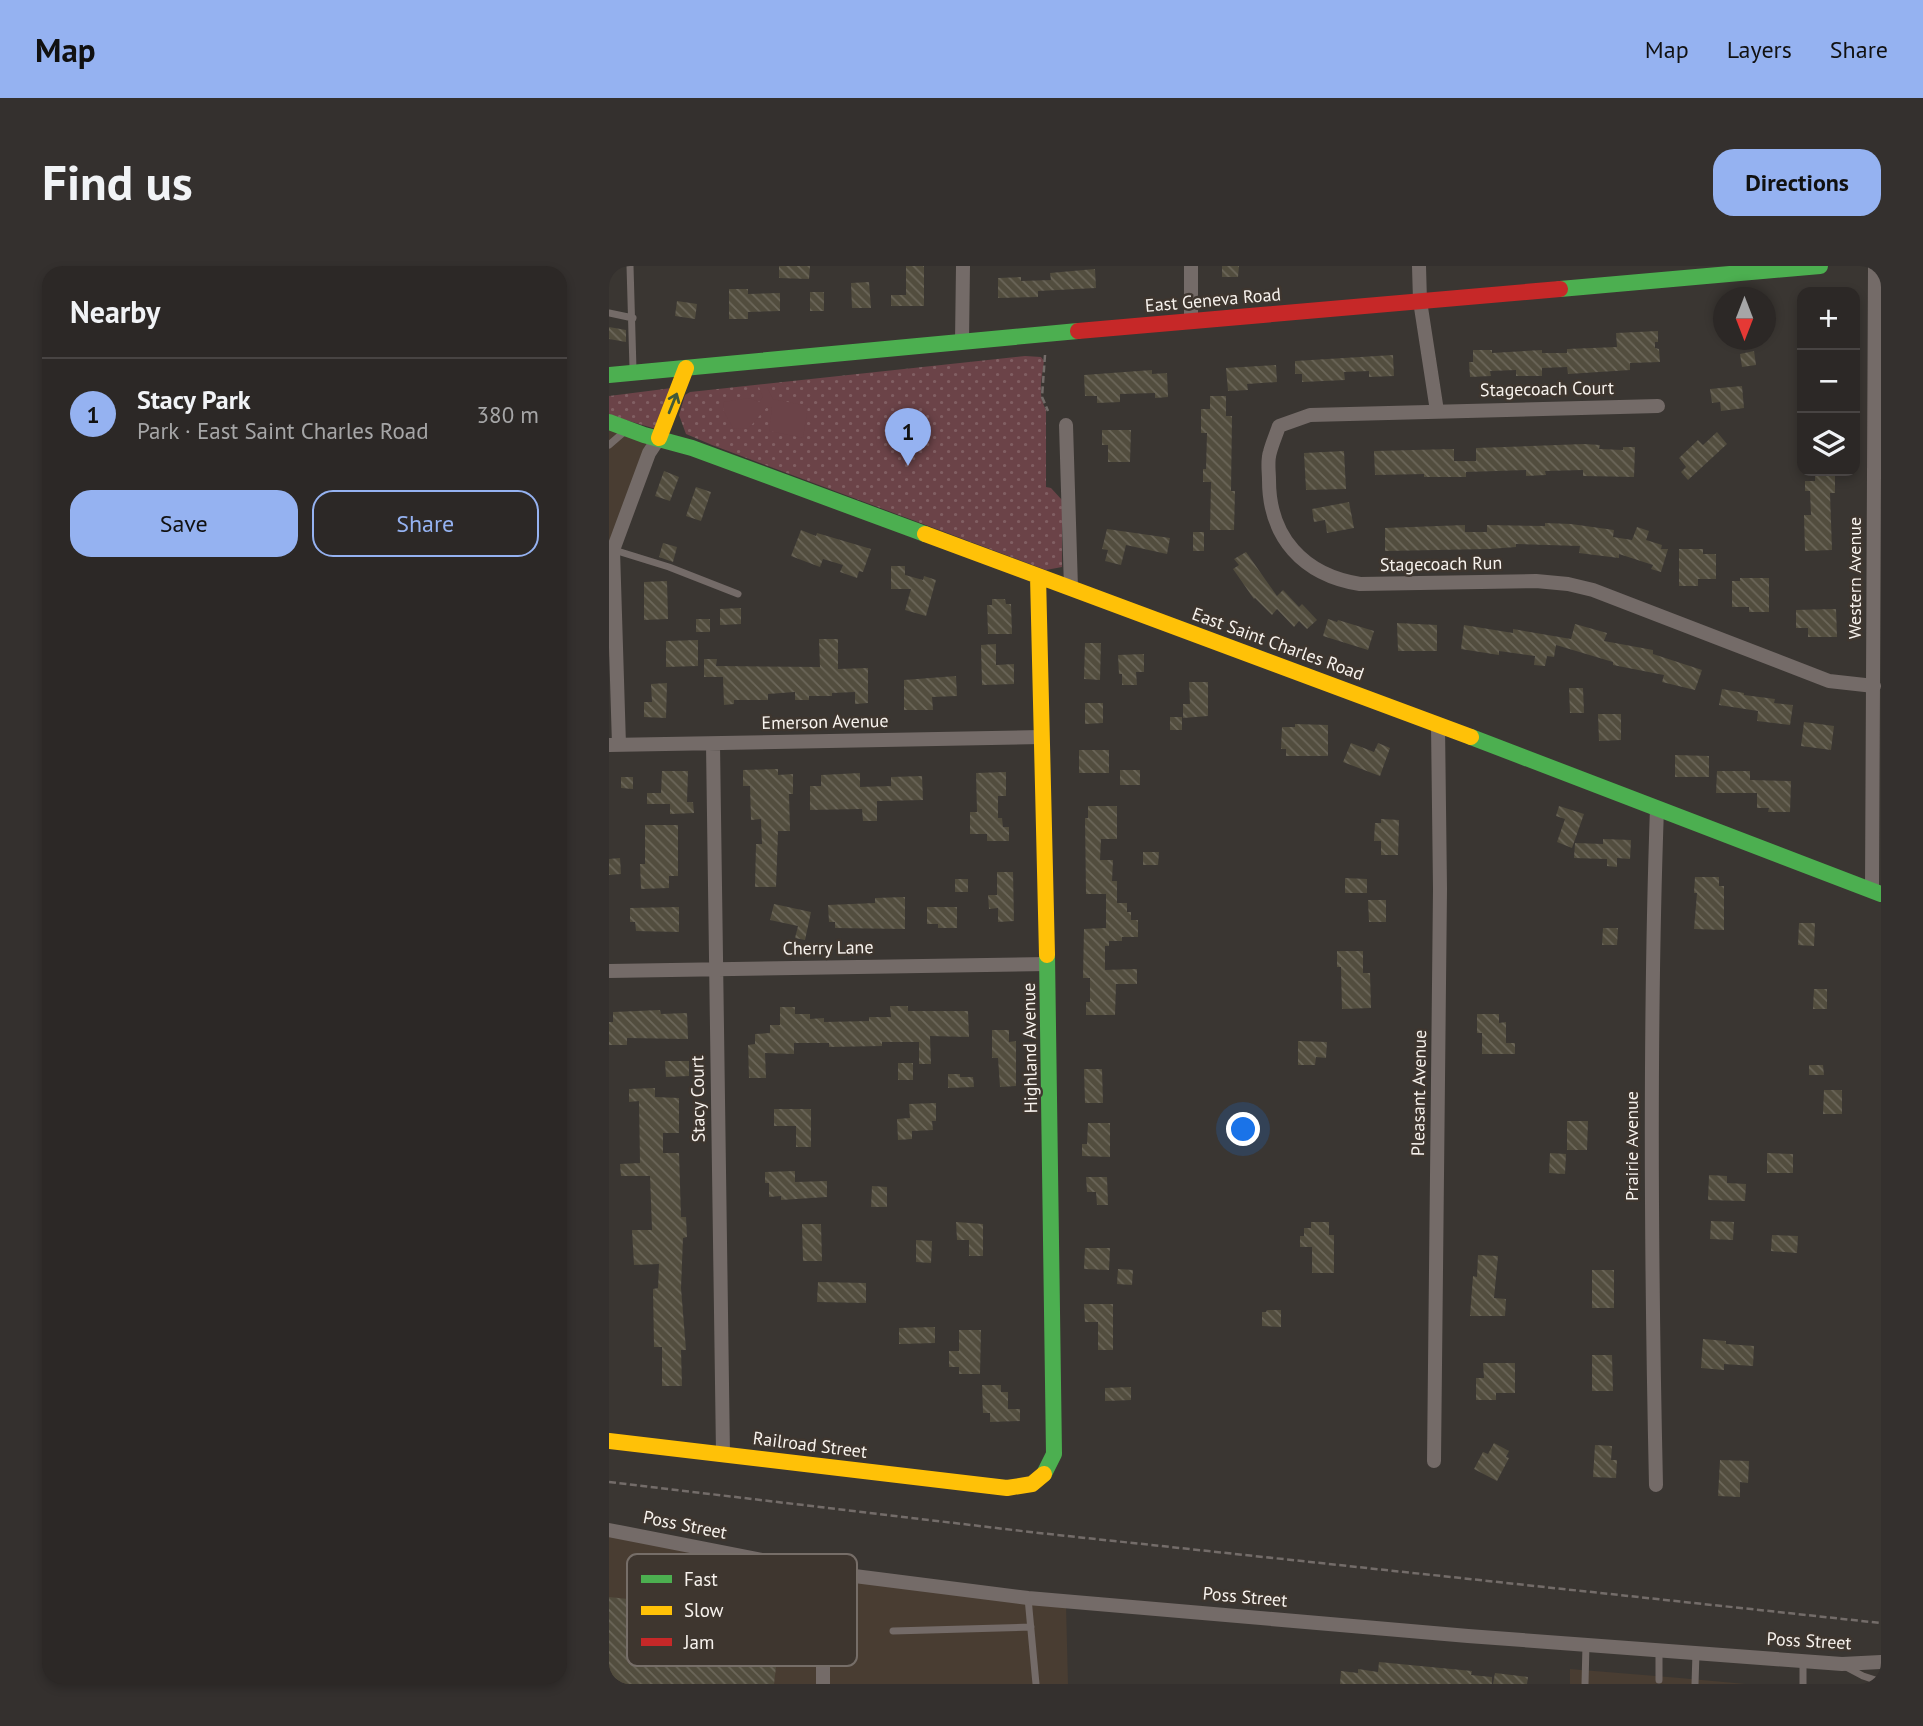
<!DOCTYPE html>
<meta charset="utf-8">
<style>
body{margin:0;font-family:"PT Sans",sans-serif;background:#34302e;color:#f1f3f6}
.controls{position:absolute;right:21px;top:21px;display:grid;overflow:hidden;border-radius:14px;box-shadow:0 4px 10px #0003}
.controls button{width:63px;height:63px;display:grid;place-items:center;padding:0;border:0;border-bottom:2px solid #484443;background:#2c2826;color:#f1f3f6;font:35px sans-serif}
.compass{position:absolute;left:1104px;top:21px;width:63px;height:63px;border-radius:50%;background:#2c2826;box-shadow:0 4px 10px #0003;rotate:180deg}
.you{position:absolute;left:635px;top:864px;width:24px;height:24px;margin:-18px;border:5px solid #fff;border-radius:50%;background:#1a73e8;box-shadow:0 0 0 10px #1a73e833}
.badge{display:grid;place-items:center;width:46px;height:46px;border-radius:50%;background:#95b2f1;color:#111;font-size:23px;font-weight:700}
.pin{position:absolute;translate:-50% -58px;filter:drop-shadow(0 2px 4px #0008)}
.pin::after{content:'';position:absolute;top:37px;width:24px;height:21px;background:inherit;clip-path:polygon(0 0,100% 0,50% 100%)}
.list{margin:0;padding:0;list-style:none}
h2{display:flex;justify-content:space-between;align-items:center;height:91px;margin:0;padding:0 28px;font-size:30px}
h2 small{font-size:23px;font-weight:400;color:#a6a6a7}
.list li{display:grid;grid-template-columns:46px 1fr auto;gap:21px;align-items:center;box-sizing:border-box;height:112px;padding:0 28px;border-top:2px solid #484443}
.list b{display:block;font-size:26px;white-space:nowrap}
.list p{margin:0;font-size:23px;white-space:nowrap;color:#a6a6a7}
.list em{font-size:23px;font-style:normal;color:#a6a6a7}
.actions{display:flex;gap:14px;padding:21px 28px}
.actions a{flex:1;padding:16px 0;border:2px solid #95b2f1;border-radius:21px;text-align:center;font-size:24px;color:#95b2f1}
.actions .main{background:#95b2f1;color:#111}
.icon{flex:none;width:38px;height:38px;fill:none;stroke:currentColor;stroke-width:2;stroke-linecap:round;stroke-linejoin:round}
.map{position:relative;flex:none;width:1272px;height:1418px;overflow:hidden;border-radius:21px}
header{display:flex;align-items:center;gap:42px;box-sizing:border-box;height:98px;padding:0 35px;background:#95b2f1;color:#111}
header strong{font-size:33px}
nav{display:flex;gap:38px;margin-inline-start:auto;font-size:24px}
.intro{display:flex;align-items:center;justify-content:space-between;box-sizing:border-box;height:168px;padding:0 42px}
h1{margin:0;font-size:49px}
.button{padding:18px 32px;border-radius:21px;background:#95b2f1;color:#111;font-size:24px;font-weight:700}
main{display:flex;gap:42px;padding:0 42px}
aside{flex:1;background:#2c2826;border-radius:21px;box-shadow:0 4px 10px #0003}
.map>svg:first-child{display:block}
.built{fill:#493d32}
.green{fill:url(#green-dots)}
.pitch{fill:#6b4348}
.building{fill:url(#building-back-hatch)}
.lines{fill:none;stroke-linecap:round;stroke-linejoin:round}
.path{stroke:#736c69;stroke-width:2.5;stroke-dasharray:7 3.5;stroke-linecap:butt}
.lane{stroke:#746b68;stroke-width:7}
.street{stroke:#746b68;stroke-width:14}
.fast{stroke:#4caf50;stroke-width:16}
.slow{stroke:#ffc107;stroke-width:16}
.jam{stroke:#c62828;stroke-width:16}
.oneway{stroke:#425a39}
.labels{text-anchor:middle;stroke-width:5;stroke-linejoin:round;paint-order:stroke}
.street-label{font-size:18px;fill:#f7f2ed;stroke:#3e362f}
.key{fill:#3e362f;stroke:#766e68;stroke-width:2}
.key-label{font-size:19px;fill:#f7f2ed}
</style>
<header>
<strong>Map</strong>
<nav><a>Map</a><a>Layers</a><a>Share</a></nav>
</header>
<div class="intro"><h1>Find us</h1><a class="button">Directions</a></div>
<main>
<aside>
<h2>Nearby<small></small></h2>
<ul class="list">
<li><span class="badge">1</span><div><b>Stacy Park</b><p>Park · East Saint Charles Road</p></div><em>380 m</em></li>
</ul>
<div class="actions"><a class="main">Save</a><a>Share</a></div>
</aside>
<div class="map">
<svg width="1272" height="1418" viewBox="0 0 1272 1418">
<defs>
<pattern id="green-dots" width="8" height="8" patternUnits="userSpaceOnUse" patternTransform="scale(1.75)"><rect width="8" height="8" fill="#6b4348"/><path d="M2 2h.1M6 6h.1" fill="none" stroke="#815f63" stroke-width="1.8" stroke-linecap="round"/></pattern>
<pattern id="building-back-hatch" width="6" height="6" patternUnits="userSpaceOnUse" patternTransform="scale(1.75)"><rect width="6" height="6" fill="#524d3e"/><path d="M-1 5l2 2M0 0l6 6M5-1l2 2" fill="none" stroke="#6c675a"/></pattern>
</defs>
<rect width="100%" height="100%" fill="#3a3632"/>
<path class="built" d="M0,160L46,176L5,280L4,391H0Z
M0,1270L208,1309L207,1418H0Z
M220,1312L457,1338L459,1418H219Z
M961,1403L1071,1412L1137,1418H961Z"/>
<path class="green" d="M416,90L432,91L435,95C433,113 428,127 437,144V221L442,222L453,234V301L437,304L103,179L77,168L70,149L76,129L81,126Z
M63,122L47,163L0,149V130Z"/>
<path class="pitch" d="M150,121H158L164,133L199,140L194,172L160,165L163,142L158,141L139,163L124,162L114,144L115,136L140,132L150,136L154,131Z"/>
<path class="building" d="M170,0H201L200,13L170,12Z
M297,0H315V40H282V29H297Z
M613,0H630L629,11H613Z
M486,3L487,22L429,25V31L389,32V12L412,11V15L442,14L441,7Z
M260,16L262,42H243L242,17Z
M120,23H139V28L171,27V45L139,46V53H120Z
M201,26H215V45H201Z
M68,35L88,38L86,53L66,50Z
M0,61L17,64V76L0,73Z
M1049,65V76H1046V82L1050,83L1051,96L1021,97V104L959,108L958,101L933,102V110H907V104L881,105L882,110L861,111L860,96H864V84H883V87L933,84V87H958V83L1008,81L1007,67Z
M1145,85L1147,99L1133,101L1131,88Z
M784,89L785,110L760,111V105L735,106L736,114L693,116V108H686V95Z
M667,99L668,116L638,118L639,124L619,125L617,102Z
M543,104V108L558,107L559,131L546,132V127L511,128V136L488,137V130H476L475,109Z
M1133,120L1135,142L1112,145L1111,136L1103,137L1101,123Z
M601,130H617V150H623L622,225H626L625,264H601L602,216H594V203H597L598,167H592V143H601Z
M493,164H522L521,196H499V179H493Z
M1108,166L1118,178L1079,214L1072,206L1077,201L1070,192L1089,174L1094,179Z
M975,178L991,179L990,183L1014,184V181H1026L1025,211L974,210V204L936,205L937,209L917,210V204L857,206V211H815V208L766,209L765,185L845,183V195H867V182Z
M735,185L737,223L697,224L695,187Z
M55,205L70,211L61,235L46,230Z
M1206,205H1226V227H1221L1223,284L1196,285L1195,249H1202L1201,225H1196V215H1206Z
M87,221L102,226L92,255L77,250Z
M740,236L745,262L718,267L716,254L705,256L703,243Z
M936,257L962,258L1005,264L1004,271L1023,274L1028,261L1040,265L1037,274L1053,279L1052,283H1059L1052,306L1042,303L1044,299L1010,288V292L970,287L971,280L907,278V281L880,283L776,285V262L856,259V266H878V259L936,260Z
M498,263L561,272L558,288L517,279L512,299L496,295L499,284L493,283Z
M192,264L207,270L208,267L262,283L254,306L250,305L248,312L231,306L234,299L214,293L211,301L182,290Z
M584,266H595V285H584Z
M54,277L68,281L64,296L50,291Z
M1070,283H1094V288H1107V313H1089V320H1070Z
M637,286L668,330L674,324L690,341L693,338L708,354L698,363L690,355L685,361L668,343L663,349L646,332L645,333L624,303L630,299L625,293Z
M282,300H296V309L314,314L315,310L327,314L317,350L296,344L302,323H282Z
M1131,312H1160V346H1140V341H1123V315H1131Z
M58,315L59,353L35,354V316Z
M383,333H396L397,338H402L403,368H379L378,339H383Z
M132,342V358L111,359V343Z
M1227,343L1228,371H1199V362H1187V344Z
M87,353H101V366H87Z
M719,353L728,356L729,354L765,365L759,384L714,370Z
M788,357L828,359V385H789Z
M966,358L998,367L995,375L1044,384V388L1093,404L1086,424L1053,416L1055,409L1004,399V396L947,379L945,391L938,390L936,400L925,399L926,390L890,385V389L852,383L855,359L904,367V363L962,373Z
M210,373H229V403L259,402V437L246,438V426L223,427V430H200V434H186V426L159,428V434H125V438L115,439L114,411H95V393H108L107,400L211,401Z
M89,374V400L57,401V375Z
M476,377H492L491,414L475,413Z
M387,378V399L405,398V418L373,419L372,379Z
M535,388V406H527L528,419H513V408H510L509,389Z
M347,410L348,430L323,431L324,444H295V414Z
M580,416H599V450L574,452V438H581Z
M58,417L57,452L35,451V436H43L42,418Z
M960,422H974L975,447H961Z
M1113,423L1135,427V429L1166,433L1165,437L1184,439L1181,459L1148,455L1149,445L1110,439Z
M476,437H494V457L476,458Z
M989,448H1012V474L990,475Z
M561,451H573V464H561Z
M1195,456L1225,460L1222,484L1192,480Z
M686,458L719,459V490H677V483H672L673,461H686Z
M742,477L765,486L769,477L781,482L771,510L734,496Z
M470,484H500V507H470Z
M1066,489L1100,490V511H1066Z
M169,503V509L184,508V528H180L181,565H169L167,621H146L147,578H153L152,553L142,554L141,520H134V504Z
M511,504H531V519H511Z
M53,505H79L78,536H84L85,547L61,548V538H38V527H52Z
M1108,505H1141V514L1182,515L1181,546H1159L1160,542H1148V527H1107Z
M397,506V530H389V552H393L394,561H400V575H378V568H361V546H368L367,507Z
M251,507V521L282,520V511L313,510L314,534L268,535V555H254L253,543L201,544V520H212V509Z
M12,511H24V523L12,522Z
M479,540H508V573H492L491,594H504L503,615H508V637H518V646H522V654H529V671H513V675H500V680H496V704L528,703V718H507L506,749H477V736H481V712H474L475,663L497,662V628H477L476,552H479Z
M950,540L975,548L963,582L948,576L956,553L947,550Z
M772,553L790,554L789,589H772V575H765L766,557H772Z
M36,559H69V610H60V622L32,623L31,598H36Z
M994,573L1022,574L1021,593L1008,592V601L998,600V593L965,592L966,577L994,578Z
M534,586H550L549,599H534Z
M11,592L12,608L0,609V593Z
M388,606H404L405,655L389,656V642L380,643L379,629H388Z
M1086,611H1110V620H1115V664L1085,663L1088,627H1085Z
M736,612L758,613V627H736Z
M346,613H359V626H346Z
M296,631V663L226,662V656H220L219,639L266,637V632Z
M759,634H777V656H760Z
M165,638L202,646L196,674L186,672L189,660L161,654Z
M70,641V666L27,665L26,656H21V642Z
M318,641H348V662H329V658H318Z
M1190,657H1206L1205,680L1189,679Z
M994,662H1009L1008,679H993Z
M728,685H754V707H761L762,742L733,743L732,701H728Z
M1205,723H1218V743H1204Z
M281,740H299V745H359L360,771L321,770L322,798H310V776H273V780L220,781V777H185V788L156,787L157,812H140L139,779L146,778V768L161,767V759H171V741H186V748H201V753L215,752V756L260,755V751H282Z
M51,744L52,748L78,747L79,773L18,772V779H0V756H4V746Z
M868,748H890V757L897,756V777H906V788H873V767H868Z
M383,764H400V776L407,775V820L391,821L389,792H383Z
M689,775L718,776L717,792L707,791L706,799H689Z
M56,795H80V810L57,811Z
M289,797H304V814H289Z
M1200,799H1214L1215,809H1200Z
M475,803H493L494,837H476Z
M339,808H351V811H364L365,821L339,822Z
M46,822V831L70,832V867H54V887H70L72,951H77L78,971L74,972L72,1022L77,1084H72L73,1120H53V1081H45L44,1023L49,1022L50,998L25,999L23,964H43L41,910H12L11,898L31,897L30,835L20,836V823Z
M1215,824H1233V848H1214Z
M327,837V855H323L324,864L303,865V873L289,874L288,853L301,852L300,838Z
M165,843H202V881H187V860H165Z
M958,855H979L978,884H958Z
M479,857H501V891L473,890V878H478Z
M941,887L957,888L956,908L940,907Z
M1158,887L1184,888V907H1158Z
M186,905V916L218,915V931L172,934V930L160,931V917H156V906Z
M1100,909L1118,910V917L1137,918L1136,935L1099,934Z
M477,911H498L499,939H488L487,926H478Z
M263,920L278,921V941H262Z
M1102,955L1125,956L1124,974L1101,973Z
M347,956L374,958V990H360V974H348Z
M702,956H720V969H725V1007H703V981H691V970H695V962H702Z
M193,958H212L213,995H194Z
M1163,969L1189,970L1188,987L1162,985Z
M307,974L323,975L322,997L307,996Z
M476,982H501L500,1004L475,1003Z
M869,989L889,990L885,1032L897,1033L896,1050H861L864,1010L868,1011Z
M509,1003L524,1004L523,1019L508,1018Z
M983,1004H1005V1042H983Z
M209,1016L257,1017V1037L208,1036Z
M475,1038H504V1084H489V1056H476Z
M658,1044H672V1061L653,1060V1046H657Z
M326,1061V1077L290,1078V1062Z
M350,1064H372L371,1108H350V1101H340V1085H350Z
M1094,1073L1117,1075V1078L1145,1080L1144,1100L1115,1098V1104L1092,1102Z
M983,1089H1003L1004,1125H983Z
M874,1097H906V1127H887V1134H867V1112H875Z
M373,1119H392V1126H399V1143H411V1155L381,1156V1147H374Z
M522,1121V1134L496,1135V1122Z
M885,1177L900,1185L897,1191L900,1192L888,1215L865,1203L874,1186L879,1188Z
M986,1179L1003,1180L1002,1194H1008L1007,1212L984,1211Z
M1111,1194L1140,1195L1139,1217L1131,1216V1231L1109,1230Z
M0,1331L173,1349L165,1418H0Z
M770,1396L863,1405L862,1409L883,1411V1418H731L732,1405L749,1407V1403L769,1406Z
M886,1407L919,1411L918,1418H884Z"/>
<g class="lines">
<path class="path" d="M436,89L433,131L439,145
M0,1216L421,1266L1272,1357"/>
<path class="lane" d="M21,0L24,103
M0,47L24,52
M0,179L15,166
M5,284L60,301L129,328
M419,1332L427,1418
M284,1365L422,1361
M1237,1401L1254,1410L1272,1416
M1050,1414V1385
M976,1418L977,1379
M1086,1418L1087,1387
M1194,1418V1395"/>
<path class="street" d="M810,0L811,35L828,145
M582,55V0
M353,75L354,0
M1049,140L701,149L670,160C667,169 663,178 661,186C658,195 660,205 660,214C660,271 694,309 751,318L927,315L959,318L984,324L1220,415L1265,420
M457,159L462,322
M104,478L114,1188
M0,479L432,471
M10,479L4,284L40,187L50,172
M1263,624L1266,0
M0,705L438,698
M825,1195L831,623L829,459
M1047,1219C1042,993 1040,768 1048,542
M0,1264L214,1306L419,1332L859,1370L1233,1398L1272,1396
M214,1306V1418"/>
<path class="fast" d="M951,23L1211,0
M0,109L469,65
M0,156L35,169L83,182L316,268
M862,471L1272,628
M435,1208L445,1188L438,689"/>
<path class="slow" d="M50,172L77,102
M316,268L862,471
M429,310L438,689
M0,1175L398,1222L423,1218L435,1208"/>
<path class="jam" d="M469,65L951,23"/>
</g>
<defs><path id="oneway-shaft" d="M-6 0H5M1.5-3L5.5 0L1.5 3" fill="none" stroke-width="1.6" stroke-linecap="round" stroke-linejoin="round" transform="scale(1.75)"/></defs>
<use class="oneway" href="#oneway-shaft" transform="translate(64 137) rotate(-68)"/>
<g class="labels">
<g class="street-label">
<text transform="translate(604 34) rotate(-5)" y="6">East Geneva Road</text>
<text transform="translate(938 123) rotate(-1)" y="6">Stagecoach Court</text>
<text transform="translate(832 298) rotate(-1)" y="6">Stagecoach Run</text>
<text transform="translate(1246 312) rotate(-90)" y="6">Western Avenue</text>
<text transform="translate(669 378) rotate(20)" y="6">East Saint Charles Road</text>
<text transform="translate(216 456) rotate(-1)" y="6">Emerson Avenue</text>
<text transform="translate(219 682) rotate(-1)" y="6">Cherry Lane</text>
<text transform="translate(421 782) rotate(-91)" y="6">Highland Avenue</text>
<text transform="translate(810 827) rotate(-89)" y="6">Pleasant Avenue</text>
<text transform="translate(89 833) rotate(-91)" y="6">Stacy Court</text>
<text transform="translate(1023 880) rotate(-90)" y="6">Prairie Avenue</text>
<text transform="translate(201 1179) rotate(7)" y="6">Railroad Street</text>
<text transform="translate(76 1259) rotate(11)" y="6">Poss Street</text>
<text transform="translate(636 1331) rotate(5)" y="6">Poss Street</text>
<text transform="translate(1200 1375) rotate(3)" y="6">Poss Street</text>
</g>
</g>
<rect x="18" y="1288" width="230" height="112" rx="10" class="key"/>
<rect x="32" y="1309" width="31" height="8" fill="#4caf50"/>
<rect x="32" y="1340" width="31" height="9" fill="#ffc107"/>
<rect x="32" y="1372" width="31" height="8" fill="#c62828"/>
<g class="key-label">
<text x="75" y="1320">Fast</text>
<text x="75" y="1351">Slow</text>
<text x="75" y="1383">Jam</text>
</g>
</svg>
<div class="controls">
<button>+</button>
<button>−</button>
<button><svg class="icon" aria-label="layers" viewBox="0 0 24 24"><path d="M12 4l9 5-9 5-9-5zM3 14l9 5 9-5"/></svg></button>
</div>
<svg class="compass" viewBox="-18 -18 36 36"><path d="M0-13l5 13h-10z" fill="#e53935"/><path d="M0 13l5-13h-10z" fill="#a6a6a7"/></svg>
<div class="you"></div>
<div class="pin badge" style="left:299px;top:200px">1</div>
</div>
</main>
